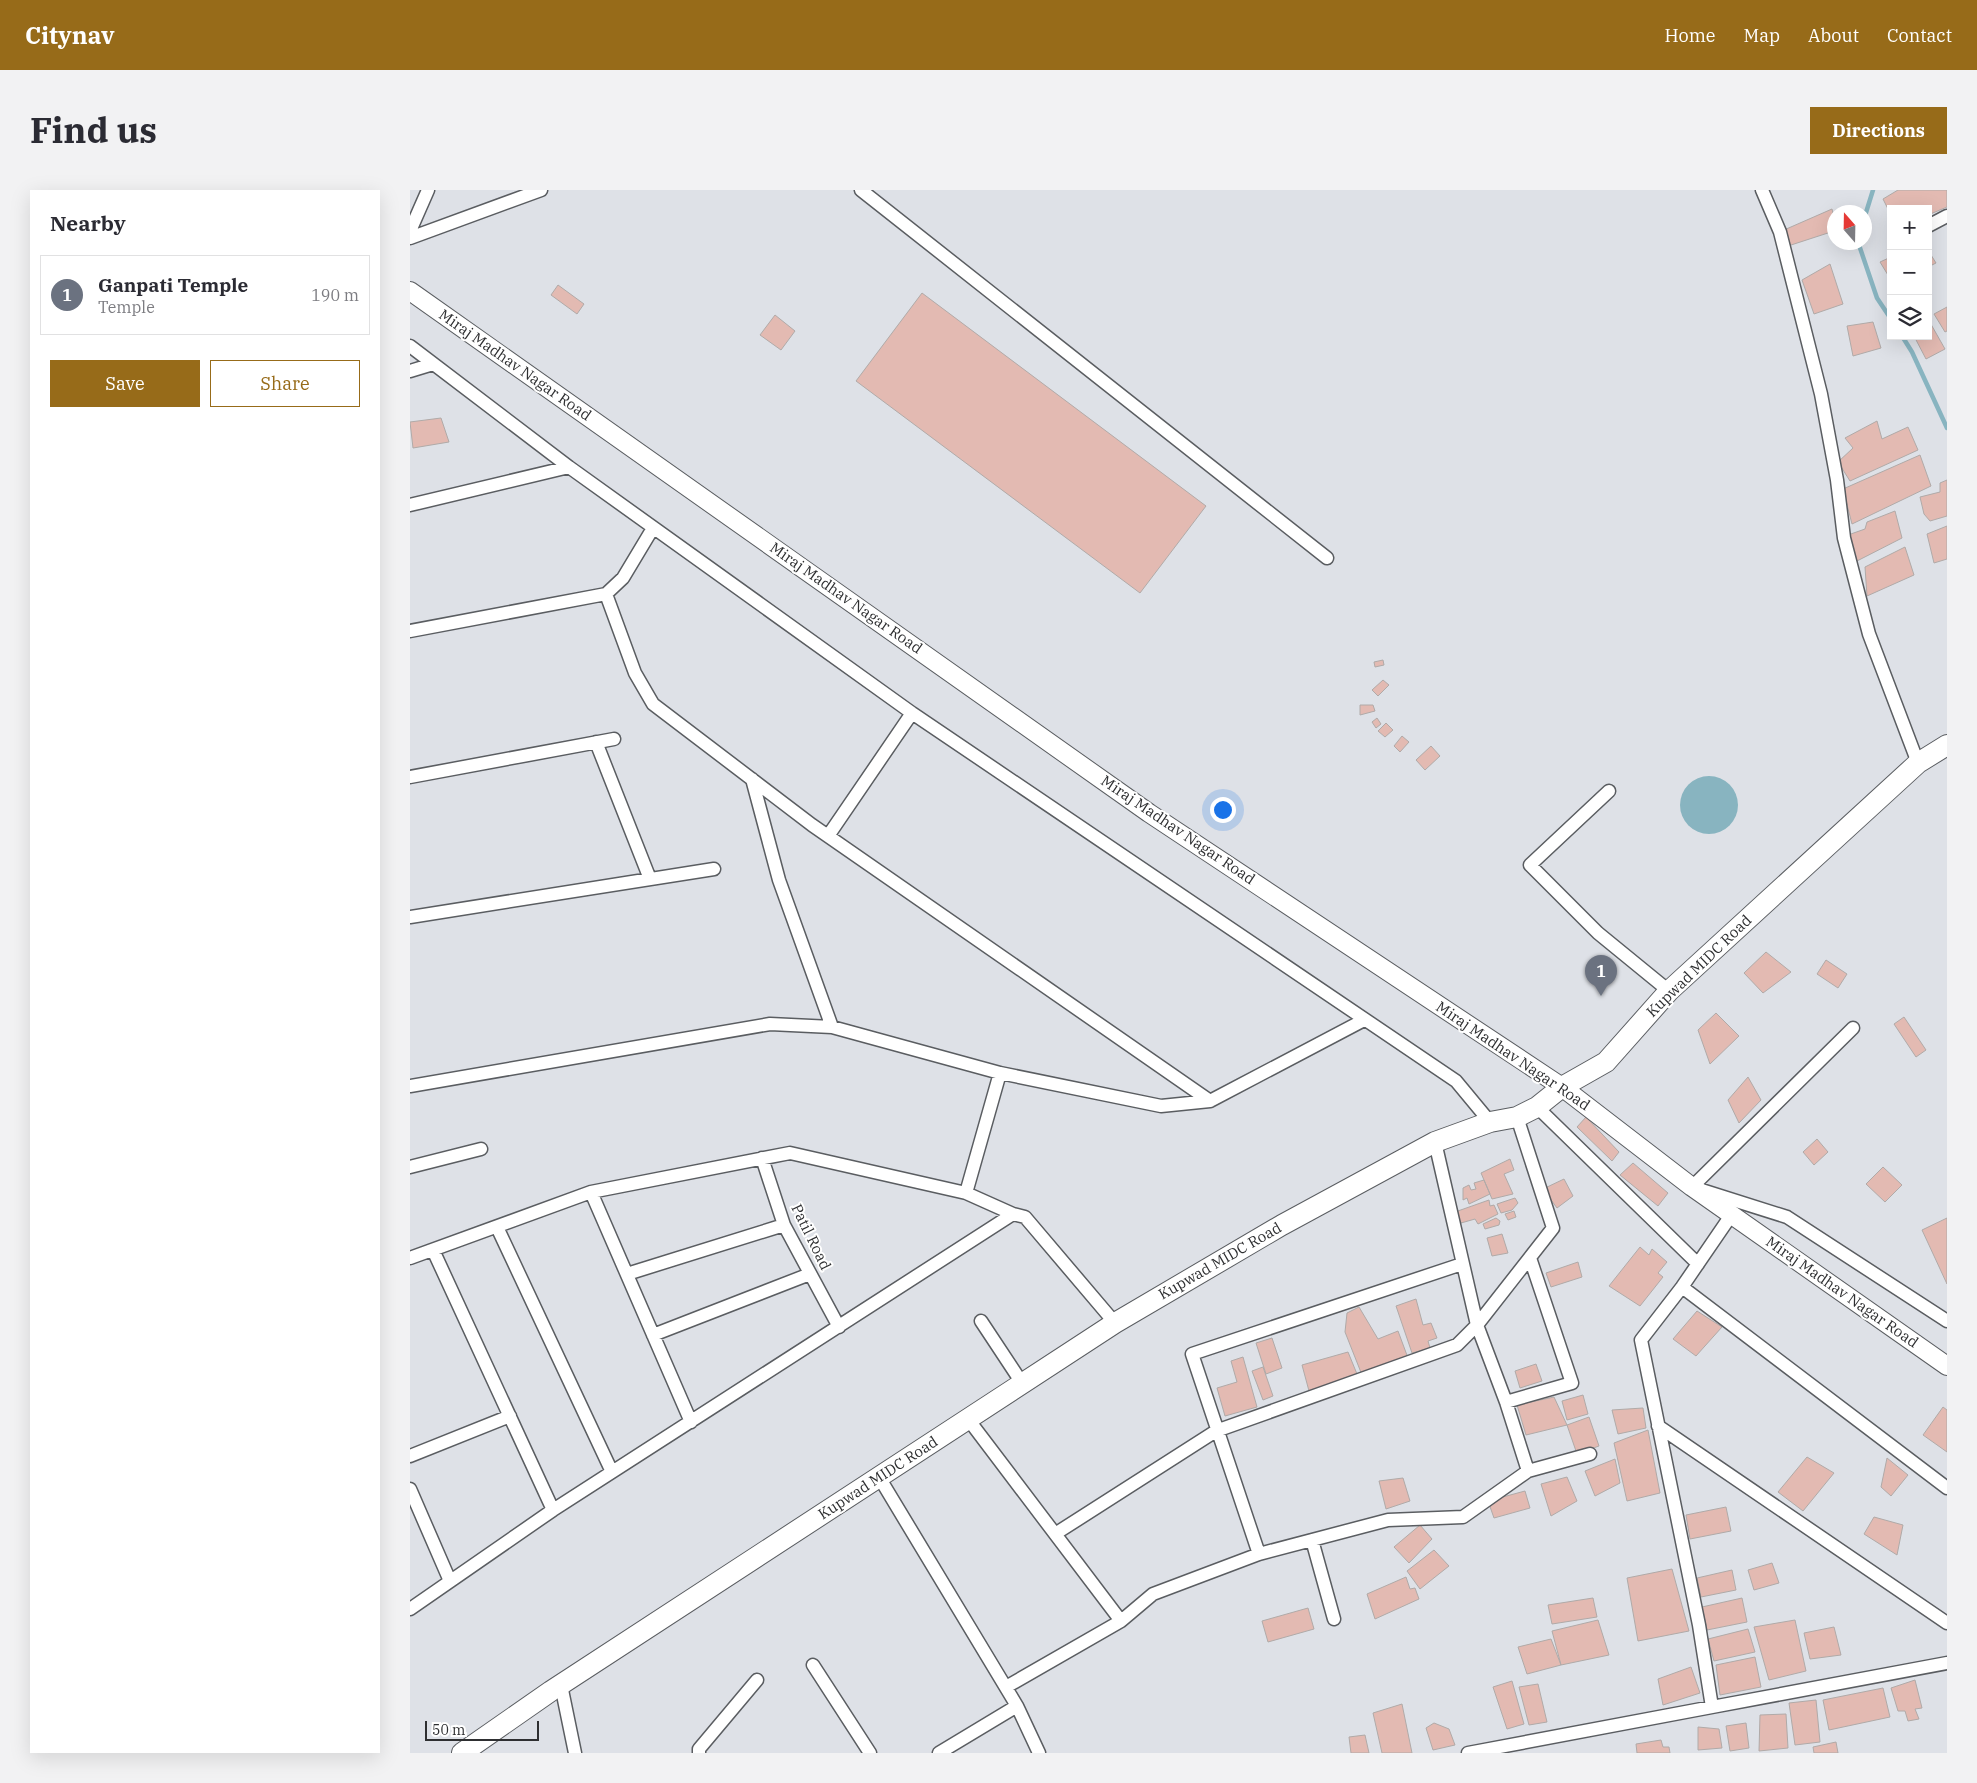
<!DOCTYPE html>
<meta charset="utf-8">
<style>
body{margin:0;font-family:"IBM Plex Serif",serif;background:#f2f2f3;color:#2b2b33}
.controls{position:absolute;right:15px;top:15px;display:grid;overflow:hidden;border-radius:0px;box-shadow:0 5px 20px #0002}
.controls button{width:45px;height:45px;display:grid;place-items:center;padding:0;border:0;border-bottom:1px solid #e1e1e2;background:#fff;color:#2b2b33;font:25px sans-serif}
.compass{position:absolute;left:1417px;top:15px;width:45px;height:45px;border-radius:50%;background:#fff;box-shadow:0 5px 20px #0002;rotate:340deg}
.scale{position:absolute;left:15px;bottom:12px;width:114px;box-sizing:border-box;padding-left:5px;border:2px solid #2e2f31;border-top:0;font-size:14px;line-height:18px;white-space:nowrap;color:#2e2f31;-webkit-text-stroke:4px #fff;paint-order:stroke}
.you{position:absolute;left:812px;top:619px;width:18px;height:18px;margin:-12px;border:4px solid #fff;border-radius:50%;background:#1a73e8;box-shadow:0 0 0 8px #1a73e833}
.badge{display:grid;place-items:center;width:32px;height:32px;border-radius:50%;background:#976b19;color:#fff;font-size:16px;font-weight:700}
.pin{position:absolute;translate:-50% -41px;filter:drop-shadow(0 1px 2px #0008)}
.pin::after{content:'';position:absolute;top:26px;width:18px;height:15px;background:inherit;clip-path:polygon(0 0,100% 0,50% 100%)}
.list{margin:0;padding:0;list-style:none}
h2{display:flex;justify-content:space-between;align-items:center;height:65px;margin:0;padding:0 20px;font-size:21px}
h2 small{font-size:16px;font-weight:400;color:#7c7c81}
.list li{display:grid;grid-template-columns:32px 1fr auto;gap:15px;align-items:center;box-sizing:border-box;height:80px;margin:0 10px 10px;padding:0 10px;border:1px solid #e1e1e2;border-radius:0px}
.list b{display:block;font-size:19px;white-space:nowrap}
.list p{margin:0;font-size:16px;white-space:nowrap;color:#7c7c81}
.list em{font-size:16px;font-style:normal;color:#7c7c81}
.actions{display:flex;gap:10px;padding:15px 20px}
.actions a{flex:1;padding:11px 0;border:1px solid #976b19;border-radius:0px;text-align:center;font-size:18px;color:#976b19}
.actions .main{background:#976b19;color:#fff}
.icon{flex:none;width:28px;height:28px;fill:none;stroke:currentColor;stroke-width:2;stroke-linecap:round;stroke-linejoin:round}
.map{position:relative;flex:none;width:1537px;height:1563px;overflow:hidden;border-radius:0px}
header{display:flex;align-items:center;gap:30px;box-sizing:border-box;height:70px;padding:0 25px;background:#976b19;color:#fff}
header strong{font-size:24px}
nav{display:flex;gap:28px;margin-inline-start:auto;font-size:18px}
.intro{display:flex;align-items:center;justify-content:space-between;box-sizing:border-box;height:120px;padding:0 30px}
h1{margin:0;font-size:35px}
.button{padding:12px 22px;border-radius:0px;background:#976b19;color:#fff;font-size:18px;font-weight:700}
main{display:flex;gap:30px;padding:0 30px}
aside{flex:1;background:#fff;border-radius:0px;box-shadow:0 5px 20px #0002}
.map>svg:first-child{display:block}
.water{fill:#88b4c0}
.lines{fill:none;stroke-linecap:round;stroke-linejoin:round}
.stream{stroke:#88b4c0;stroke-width:4.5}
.building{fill:#e3bab2;stroke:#b0aaa8}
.street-casing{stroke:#5a5d61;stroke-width:15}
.secondary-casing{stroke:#5a5d61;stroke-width:20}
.primary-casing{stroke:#5a5d61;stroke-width:22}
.street{stroke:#fff;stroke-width:12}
.secondary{stroke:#fff;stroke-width:18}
.primary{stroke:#fff;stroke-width:20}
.labels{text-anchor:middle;stroke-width:4;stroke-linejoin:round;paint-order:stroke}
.street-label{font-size:15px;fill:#2e2f31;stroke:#fff}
</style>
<header>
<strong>Citynav</strong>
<nav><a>Home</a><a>Map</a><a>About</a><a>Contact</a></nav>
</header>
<div class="intro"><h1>Find us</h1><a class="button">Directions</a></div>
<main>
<aside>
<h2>Nearby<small></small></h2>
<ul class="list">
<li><span class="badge" style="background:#6b7280">1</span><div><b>Ganpati Temple</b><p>Temple</p></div><em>190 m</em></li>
</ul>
<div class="actions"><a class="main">Save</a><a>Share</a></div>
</aside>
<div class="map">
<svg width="1537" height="1563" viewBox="0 0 1537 1563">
<rect width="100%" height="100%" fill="#dee1e7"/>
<path class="water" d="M1270 615a29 29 0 1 1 58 0a29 29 0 1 1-58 0Z"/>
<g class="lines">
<path class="stream" d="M1454,29L1463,0
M1448,52L1467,108L1481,129
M1492,146L1502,162L1537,238"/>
</g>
<path class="building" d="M1488,0H1537V17L1518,25V19H1481V25L1473,9Z
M1422,19L1424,28V41L1378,56L1374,40Z
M1521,65L1526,73L1518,77V66Z
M1481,67V90L1470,72Z
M1420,74L1433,114L1404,124L1392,90Z
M148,95L174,114L167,124L141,105Z
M512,103L796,316L730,403L446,191Z
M1537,117V141L1535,142L1524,124Z
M365,125L385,141L371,160L350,145Z
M1518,129L1535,159L1516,169L1504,146H1518Z
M1463,132L1471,158L1443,166L1437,136Z
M31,228L39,252L3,258L0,232Z
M1467,231L1472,249L1498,237L1508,260L1440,291L1428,272L1443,258L1435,248Z
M1510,265L1521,296L1442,334L1433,299Z
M1537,290V326L1520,331L1514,324L1510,307L1530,302V293Z
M1485,321L1492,348L1445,372L1438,345L1455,339L1457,332Z
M1537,336V369L1524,373L1517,344Z
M1495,357L1504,385L1457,406L1455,377Z
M973,470L974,475L965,477L964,472Z
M973,490L979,495L968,506L962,500Z
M950,515H963L965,521L950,525Z
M967,528L971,534L966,538L962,532Z
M976,533L983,540L975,547L968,541Z
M992,546L999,552L990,562L984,556Z
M1021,556L1030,566L1015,580L1006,570Z
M1356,762L1381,782L1353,803L1334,783Z
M1416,770L1437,784L1428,798L1407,784Z
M1306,823L1329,846L1300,874L1288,840Z
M1494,827L1516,860L1506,867L1484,834Z
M1338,887L1351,910L1329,933L1318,910Z
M1176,927L1209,962L1202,971L1167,937Z
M1407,949L1418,962L1404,975L1393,962Z
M1100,969L1104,980L1094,984L1103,1004L1082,1009L1071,983Z
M1223,973L1258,1003L1248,1016L1210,985Z
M1473,977L1492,995L1475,1012L1456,994Z
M1154,989L1163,1006L1147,1018L1133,999Z
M1074,990L1080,1004L1059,1014L1057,1008L1053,1010V998L1059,995L1061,1000L1066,999L1064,993Z
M1105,1008L1108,1013L1102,1020L1091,1023L1087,1014Z
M1079,1010L1080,1016L1084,1015L1088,1024L1068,1034L1065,1029L1051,1033L1045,1022Z
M1104,1021L1106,1027L1098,1030L1095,1024Z
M1086,1028L1090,1031L1089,1035L1075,1039L1073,1034Z
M1537,1028V1094L1512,1040Z
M1092,1044L1098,1063L1082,1066L1077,1048Z
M1230,1057L1239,1065L1242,1059L1257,1072L1248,1083L1253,1087L1230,1116L1199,1096Z
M1168,1072L1172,1087L1141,1097L1136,1083Z
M1006,1109L1013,1135L1021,1133L1027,1148L1018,1151L1020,1158L1002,1163L986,1116Z
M949,1117L968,1149L988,1141L998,1168L952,1185L935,1142L937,1123Z
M1287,1121L1312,1137L1286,1166L1263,1149Z
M862,1148L872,1178L856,1184L846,1153Z
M938,1162L947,1184L899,1201L892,1175Z
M833,1167L847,1217L815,1226L807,1198L827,1192L821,1171Z
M1126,1174L1132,1191L1110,1198L1105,1181Z
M853,1177L863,1206L853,1210L842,1181Z
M1173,1205L1178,1224L1157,1230L1152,1211Z
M1144,1207L1157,1235L1116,1245L1107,1215Z
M1533,1217L1537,1220V1262L1513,1245Z
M1233,1218L1236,1238L1208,1244L1202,1220Z
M1179,1227L1189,1256L1167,1264L1157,1235Z
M1238,1240L1250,1303L1217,1311L1204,1253Z
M1397,1267L1424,1283L1393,1321L1368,1302Z
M1477,1268L1498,1285L1481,1306L1471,1297Z
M1205,1269L1210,1293L1185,1306L1175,1281Z
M1157,1287L1167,1311L1141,1326L1131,1294Z
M993,1288L1000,1311L976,1319L969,1291Z
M1115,1301L1120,1318L1084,1328L1078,1311Z
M1316,1317L1321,1341L1280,1349L1276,1325Z
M1464,1327L1493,1335L1487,1365L1454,1344Z
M1010,1335L1022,1349L999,1373L984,1357Z
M1024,1360L1039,1376L1010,1399L997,1381Z
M1362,1373L1369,1393L1344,1400L1338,1380Z
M1262,1379L1279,1441L1228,1451L1217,1388Z
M1322,1380L1326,1400L1291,1407L1287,1388Z
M996,1387L1000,1399L1005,1398L1009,1409L965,1429L957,1404Z
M1183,1408L1187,1427L1142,1434L1138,1415Z
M1332,1408L1337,1432L1297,1440L1292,1417Z
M898,1418L904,1439L858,1452L852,1431Z
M1188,1430L1199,1465L1151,1475L1142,1441Z
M1385,1430L1396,1481L1359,1490L1344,1437Z
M1424,1437L1431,1465L1400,1469L1394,1443Z
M1338,1439L1345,1462L1304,1471L1298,1449Z
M1141,1449L1151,1475L1117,1484L1108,1457Z
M1345,1467L1351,1497L1310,1505L1306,1475Z
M1281,1477L1290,1503L1253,1515L1248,1489Z
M1505,1490L1512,1518L1505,1519L1509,1529L1498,1531L1495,1521H1488L1481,1498Z
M1102,1491L1114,1534L1097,1539L1083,1497Z
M1128,1494L1137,1532L1119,1535L1109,1497Z
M1473,1498L1480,1527L1419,1540L1413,1510Z
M1406,1510L1410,1552L1385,1555L1379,1513Z
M992,1514L1002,1563H972L963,1523Z
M1376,1524L1378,1558L1349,1561L1350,1525Z
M1024,1533L1039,1539L1045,1555L1023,1560L1016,1538Z
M1336,1533L1339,1558L1320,1561L1316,1536Z
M1288,1537L1309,1539L1312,1558L1288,1560Z
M955,1545L959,1563H941L939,1547Z
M1251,1550L1253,1557H1259L1260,1563H1227L1226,1554Z
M1426,1552L1428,1563H1404L1403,1557Z"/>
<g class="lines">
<g class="street-casing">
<path id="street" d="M451,0L917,368
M1352,0L1370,42L1411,204L1427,290L1434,348L1459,444L1508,573
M1518,36L1537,26
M0,41L18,0
M0,48L131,0
M0,156L159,277L502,523L1046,891L1080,932
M0,181L23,174
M0,315L159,277
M196,404L225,483L243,514L402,635L800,911
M0,441L196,404L213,388L243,338
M186,552L240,689
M0,587L204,549
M342,589L369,690L422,837
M1199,601L1120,675L1188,743L1259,801
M418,646L502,523
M0,727L304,679
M1443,838L1282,997L1377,1027L1537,1131
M0,896L360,834L422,837L590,883L751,916L800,911L954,830
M1127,917L1288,1074
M1107,927L1143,1038L1067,1135L1096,1212L1118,1281
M352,968L374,1035L429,1137
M0,977L71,959
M181,1002L281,1232
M556,1003L590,883
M1322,1024L1272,1097L1231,1150L1289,1435L1302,1517L1537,1473
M87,1037L202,1282
M23,1060L143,1320
M0,1068L181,1002L380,963L556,1003L603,1024
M217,1084L374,1035
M1272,1097L1537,1298
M571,1131L612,1193
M243,1145L400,1084
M1096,1212L1162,1193L1120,1068
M558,1229L711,1431
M1248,1236L1537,1433
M0,1266L100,1226
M469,1287L607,1516
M0,1299L40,1391
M645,1344L806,1241L1047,1155L1067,1135L1025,952
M902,1350L924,1429
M849,1364L782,1164L1052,1074
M0,1419L143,1320L603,1024L615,1027L705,1133
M403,1475L460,1563
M151,1495L165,1563
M596,1497L711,1431L743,1404L849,1364L978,1330L1053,1327L1118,1281L1180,1264
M289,1563V1559L347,1490
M529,1563L607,1516L629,1563
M1058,1563L1302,1517"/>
</g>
<g class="secondary-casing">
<path id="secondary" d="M0,101L739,623L1152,897L1282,997L1537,1176"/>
</g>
<g class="primary-casing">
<path id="primary" d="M52,1563L141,1501L705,1133L872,1035L1025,952L1080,932L1107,927L1127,917L1152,897L1196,872L1259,801L1508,573L1537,555"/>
</g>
<use href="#street" class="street"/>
<use href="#secondary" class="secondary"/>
<use href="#primary" class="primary"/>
</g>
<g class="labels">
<g class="street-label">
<text transform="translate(105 175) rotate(35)" y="5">Miraj Madhav Nagar Road</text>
<text transform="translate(436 408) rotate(35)" y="5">Miraj Madhav Nagar Road</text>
<text transform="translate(768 640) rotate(34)" y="5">Miraj Madhav Nagar Road</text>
<text transform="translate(1289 776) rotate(-44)" y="5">Kupwad MIDC Road</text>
<text transform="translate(1103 866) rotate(34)" y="5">Miraj Madhav Nagar Road</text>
<text transform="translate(401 1047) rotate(64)" y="5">Patil Road</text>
<text transform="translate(810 1071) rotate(-30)" y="5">Kupwad MIDC Road</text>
<text transform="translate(1432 1102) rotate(35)" y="5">Miraj Madhav Nagar Road</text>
<text transform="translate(468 1288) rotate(-33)" y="5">Kupwad MIDC Road</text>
</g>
</g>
</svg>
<div class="controls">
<button>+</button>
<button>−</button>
<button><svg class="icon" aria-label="layers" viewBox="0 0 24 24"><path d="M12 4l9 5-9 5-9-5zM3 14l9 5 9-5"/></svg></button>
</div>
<svg class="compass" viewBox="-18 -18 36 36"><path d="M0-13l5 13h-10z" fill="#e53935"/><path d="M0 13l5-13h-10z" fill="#7c7c81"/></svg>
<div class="scale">50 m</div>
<div class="you"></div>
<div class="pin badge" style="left:1191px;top:806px;background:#6b7280">1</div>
</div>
</main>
